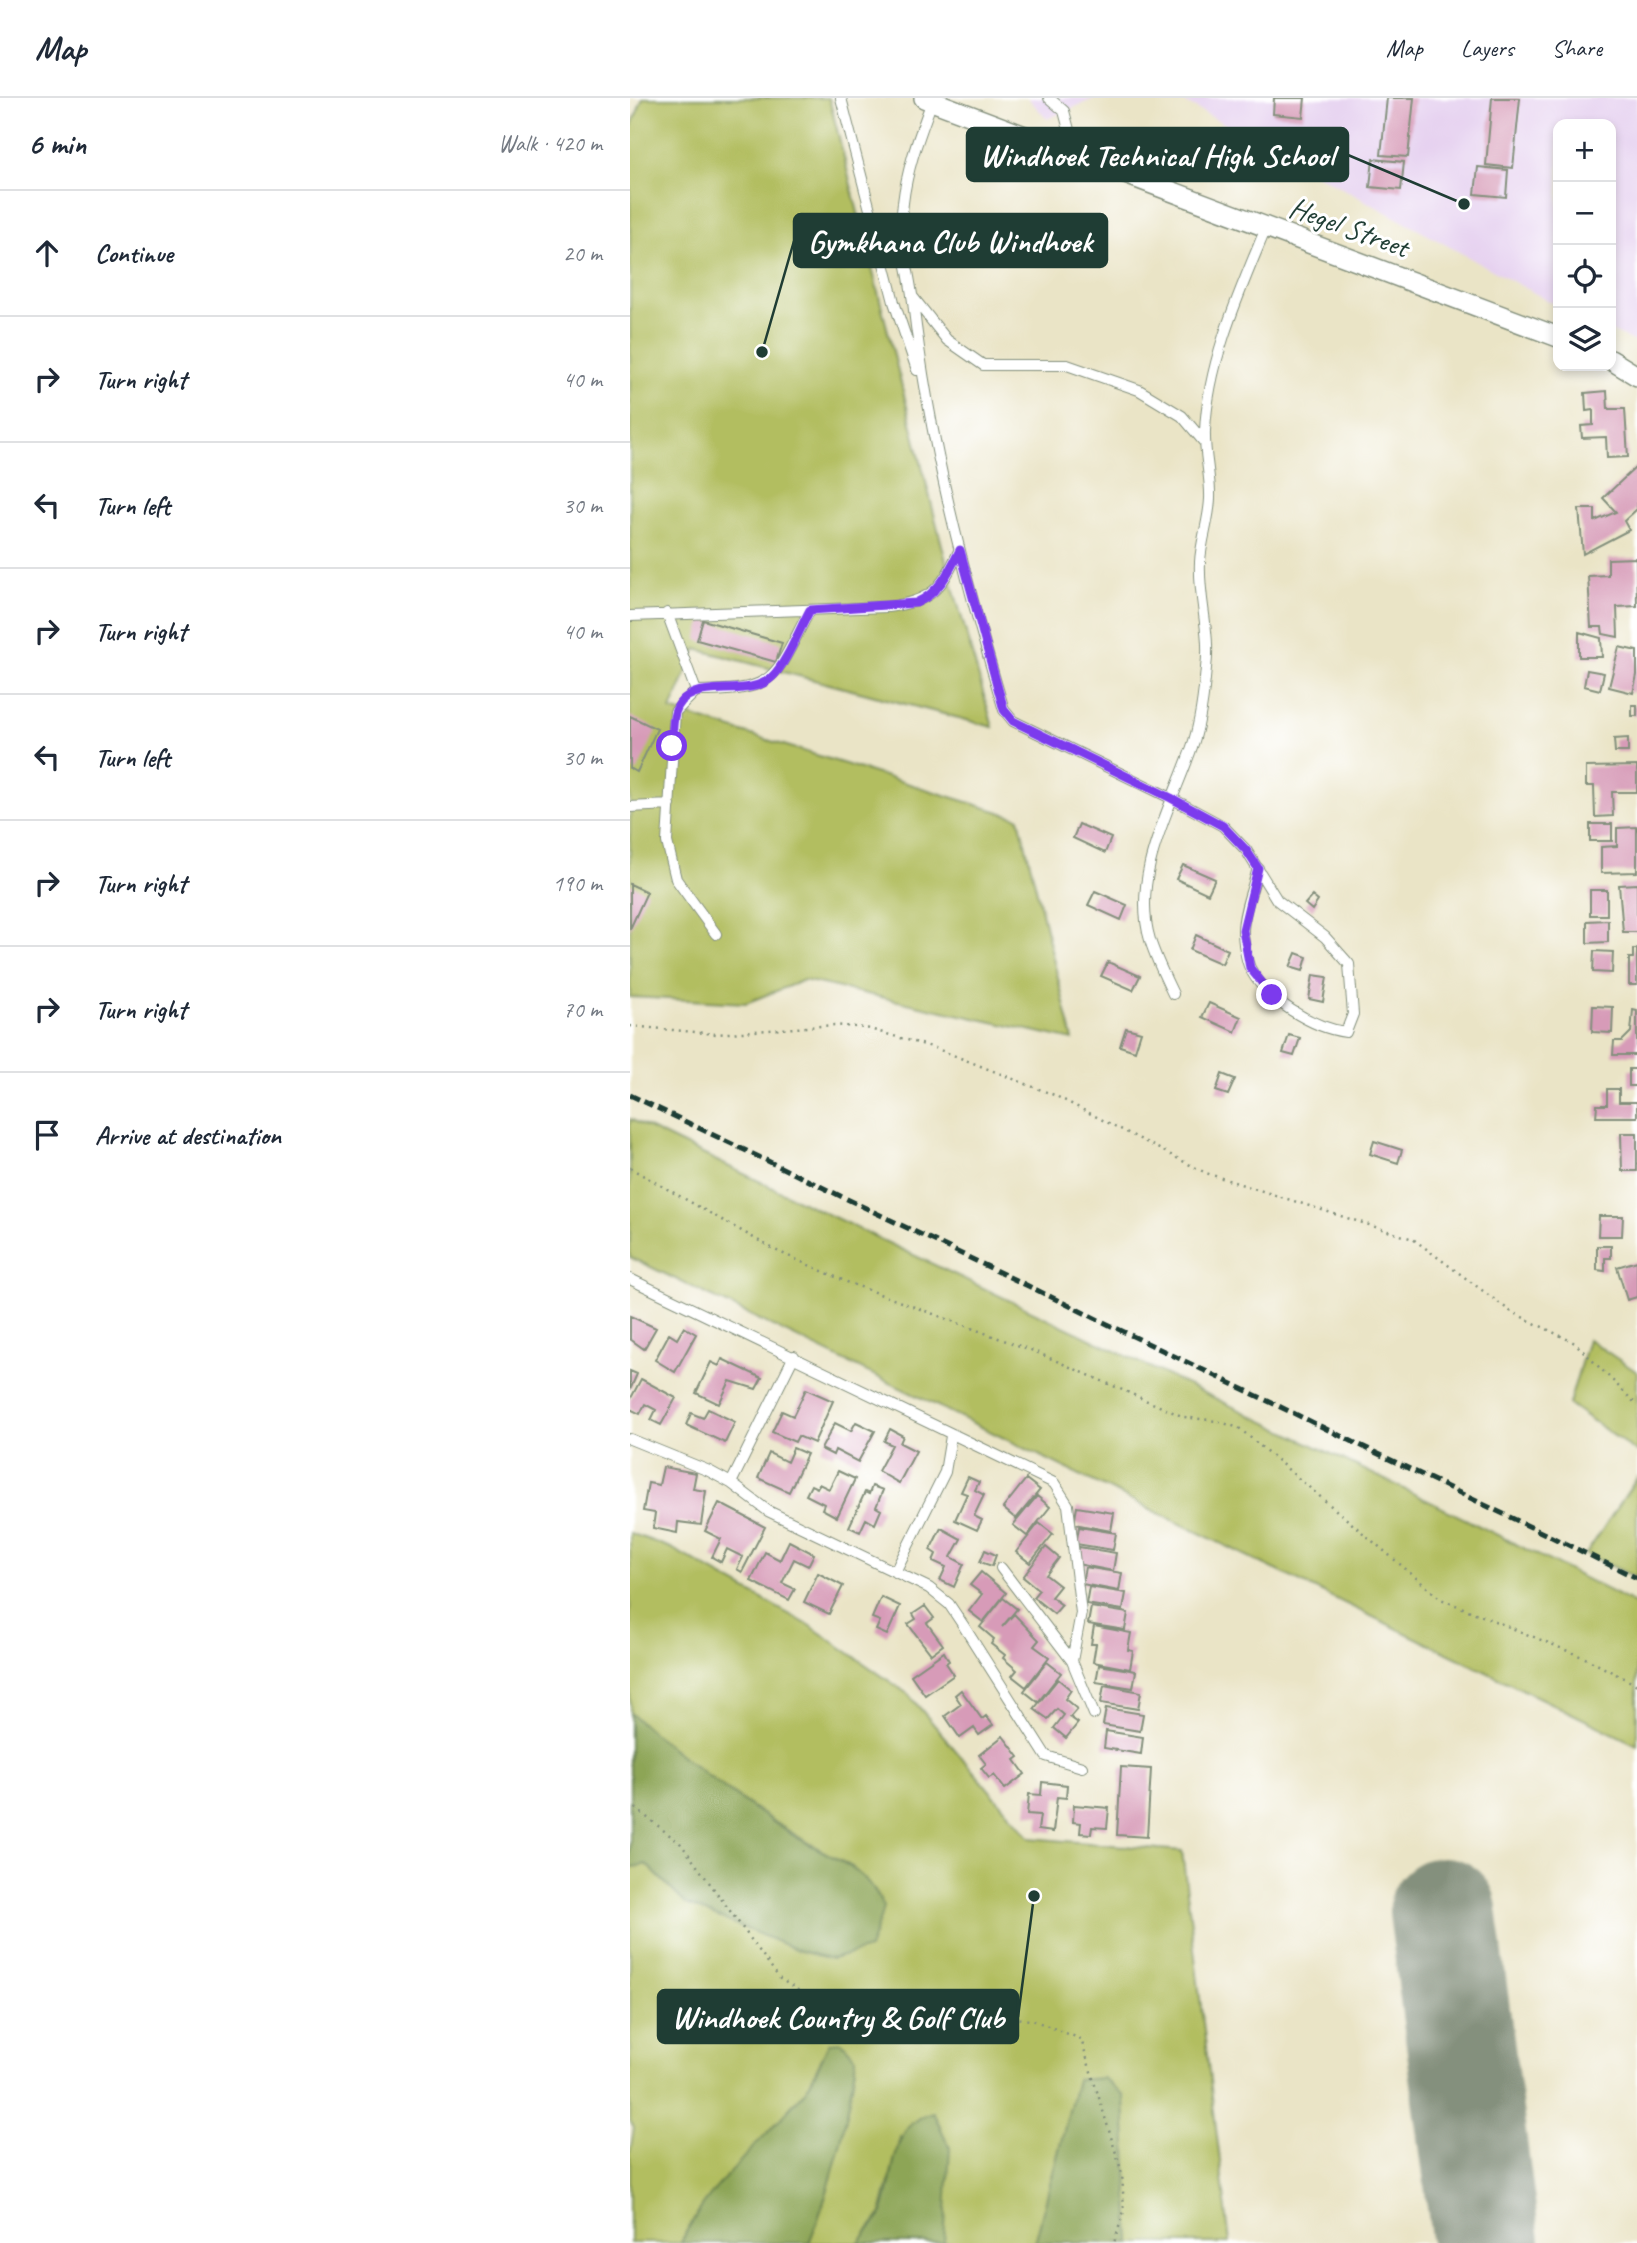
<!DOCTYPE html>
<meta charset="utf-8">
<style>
body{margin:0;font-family:Caveat,sans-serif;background:#f2f2f3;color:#1f2937}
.controls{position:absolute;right:21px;top:21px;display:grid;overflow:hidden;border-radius:14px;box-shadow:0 4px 10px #0003}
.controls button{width:63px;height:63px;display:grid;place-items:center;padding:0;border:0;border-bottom:2px solid #e0e1e3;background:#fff;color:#1f2937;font:35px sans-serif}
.stop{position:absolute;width:21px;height:21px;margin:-16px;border:5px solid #7c3aed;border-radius:50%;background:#fff}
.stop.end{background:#7c3aed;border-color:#fff;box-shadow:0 2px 7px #0008}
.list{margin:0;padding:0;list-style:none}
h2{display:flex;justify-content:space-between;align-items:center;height:91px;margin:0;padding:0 28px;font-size:30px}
h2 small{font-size:23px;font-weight:400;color:#747a83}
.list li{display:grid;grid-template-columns:46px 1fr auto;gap:21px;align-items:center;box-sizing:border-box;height:126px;padding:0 28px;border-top:2px solid #e0e1e3}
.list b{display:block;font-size:26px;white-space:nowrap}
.list em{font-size:23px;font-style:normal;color:#747a83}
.icon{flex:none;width:38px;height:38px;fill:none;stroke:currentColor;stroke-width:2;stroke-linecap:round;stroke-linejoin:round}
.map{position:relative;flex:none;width:1007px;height:2145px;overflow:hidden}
header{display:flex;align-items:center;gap:42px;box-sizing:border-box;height:98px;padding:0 35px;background:#fff;border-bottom:2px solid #e0e1e3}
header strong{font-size:33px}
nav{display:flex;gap:38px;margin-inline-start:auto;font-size:24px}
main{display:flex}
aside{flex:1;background:#fff}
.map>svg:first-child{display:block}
.built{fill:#e6d2f0}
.green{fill:#b2be60;stroke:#687e4a;stroke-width:2}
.forest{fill:#8da556;stroke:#567145;stroke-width:2}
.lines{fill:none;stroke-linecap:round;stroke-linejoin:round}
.runway{stroke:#84907d;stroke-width:108}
.building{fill:#d79bb8}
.service-casing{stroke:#84907d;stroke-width:12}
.minor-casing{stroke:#84907d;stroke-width:22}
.path{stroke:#84907d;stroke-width:2.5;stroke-dasharray:2 5;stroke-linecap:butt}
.service{stroke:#fff;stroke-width:10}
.minor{stroke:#fff;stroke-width:19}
.rail{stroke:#1f3d34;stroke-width:5;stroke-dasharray:10 5;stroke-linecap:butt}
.route{stroke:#7c3aed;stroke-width:9}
.labels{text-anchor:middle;stroke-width:6;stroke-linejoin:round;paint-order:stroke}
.street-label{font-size:30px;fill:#1f3d34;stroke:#fff}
.leader{fill:none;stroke:#1f3d34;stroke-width:2.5}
.callout-dot{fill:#1f3d34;stroke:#fff;stroke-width:2.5}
.callout{fill:#1f3d34;stroke:#1f3d34;stroke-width:2.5}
.callout-label{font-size:32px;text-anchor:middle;font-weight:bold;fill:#fff}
</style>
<header>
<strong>Map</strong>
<nav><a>Map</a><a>Layers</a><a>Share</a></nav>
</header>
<main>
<aside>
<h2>6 min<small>Walk · 420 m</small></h2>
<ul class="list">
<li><svg class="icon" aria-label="ahead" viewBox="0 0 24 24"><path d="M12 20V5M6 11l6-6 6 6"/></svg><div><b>Continue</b></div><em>20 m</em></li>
<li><svg class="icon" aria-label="right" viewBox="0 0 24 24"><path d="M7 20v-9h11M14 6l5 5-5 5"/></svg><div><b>Turn right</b></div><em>40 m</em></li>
<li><svg class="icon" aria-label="left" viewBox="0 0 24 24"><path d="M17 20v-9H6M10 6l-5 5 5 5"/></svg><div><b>Turn left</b></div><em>30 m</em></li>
<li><svg class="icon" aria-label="right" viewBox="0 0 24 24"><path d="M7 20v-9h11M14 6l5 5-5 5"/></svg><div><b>Turn right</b></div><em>40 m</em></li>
<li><svg class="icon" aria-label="left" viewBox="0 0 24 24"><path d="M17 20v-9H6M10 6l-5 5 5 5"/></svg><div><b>Turn left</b></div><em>30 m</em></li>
<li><svg class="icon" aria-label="right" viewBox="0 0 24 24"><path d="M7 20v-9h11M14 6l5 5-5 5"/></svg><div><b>Turn right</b></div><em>190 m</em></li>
<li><svg class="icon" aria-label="right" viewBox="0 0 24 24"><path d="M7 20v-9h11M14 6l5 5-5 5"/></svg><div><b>Turn right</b></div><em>70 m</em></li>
<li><svg class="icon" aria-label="arrive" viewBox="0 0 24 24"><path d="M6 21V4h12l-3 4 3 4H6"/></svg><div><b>Arrive at destination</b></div></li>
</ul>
</aside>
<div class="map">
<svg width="1007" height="2145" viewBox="0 0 1007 2145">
<rect width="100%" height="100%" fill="#fff"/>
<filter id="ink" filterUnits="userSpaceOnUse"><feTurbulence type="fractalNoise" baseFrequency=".0143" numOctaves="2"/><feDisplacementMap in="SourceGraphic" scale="14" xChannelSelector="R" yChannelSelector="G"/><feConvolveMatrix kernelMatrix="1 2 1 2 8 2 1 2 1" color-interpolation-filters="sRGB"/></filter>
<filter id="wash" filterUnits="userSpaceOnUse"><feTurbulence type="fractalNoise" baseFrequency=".00686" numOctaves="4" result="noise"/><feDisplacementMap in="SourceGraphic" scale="28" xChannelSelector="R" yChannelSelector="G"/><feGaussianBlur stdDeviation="1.57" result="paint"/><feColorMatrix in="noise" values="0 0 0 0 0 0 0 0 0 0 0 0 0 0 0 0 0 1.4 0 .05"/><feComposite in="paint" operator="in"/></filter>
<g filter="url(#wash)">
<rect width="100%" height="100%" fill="#eae4c6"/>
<path class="built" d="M398,0H466L417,21Z
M547,0H1007V245L981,233V26H928V208Z"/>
<path class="green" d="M13,0H199L319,475L363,629L66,551L41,612L389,720L443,942L174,882L116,905L0,899V32Z
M0,1021C335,1184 675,1338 1007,1507V1647L0,1159Z
M958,1241L1007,1274V1354L939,1306Z
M1007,1380V1480L956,1456Z
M0,1435L41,1450L182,1529L278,1596L400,1740L552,1753L600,2145H500L447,1982L405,2145H314L270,2039L251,2116L228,2145H179C202,2087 218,2021 226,1960L199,1945L177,1991L88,2090L57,2132L51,2145H0V2055L4,2029L0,2023V1771L16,1766L56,1806L222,1769C142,1726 68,1676 0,1615Z"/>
<path class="forest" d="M0,1615C49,1659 101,1696 155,1732C192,1758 235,1764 254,1809L239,1851L202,1861L170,1853L56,1806L16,1766L0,1771Z
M212,1944L226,1960C218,2021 202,2087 179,2145H51C75,2089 136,2041 174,1994C185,1980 191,1961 199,1945Z
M473,1980L494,1997L500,2145H405L447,1982Z
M303,2014L320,2050L314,2145H228C235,2136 247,2125 252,2115C267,2079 257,2026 303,2014Z"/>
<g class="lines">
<path class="runway" d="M813,1813L856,2145"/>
</g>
<g id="blocks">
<path class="building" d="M644,0H675L673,19L643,16Z
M757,0H784L778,59L751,57Z
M862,0H890L883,70L856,67Z
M743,61L774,64L771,92L740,89Z
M848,69L878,72L876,99L845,96Z
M977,293L978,311H995L998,359L977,360L976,339L952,340L951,328L963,327V312L956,313L955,295Z
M1007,368V411L994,423L999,432L953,456L949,411H965V423L986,414L973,400Z
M1006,460L1007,508L987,509L988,539L973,536L972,529H961L958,478L978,477V461Z
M73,522L152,545L146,564L67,542Z
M949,534L971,540L972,559H949Z
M989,549L1007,553V577L1003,595L979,589Z
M957,572L974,575L970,592L954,588Z
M1002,607H1007V618H1002Z
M0,618L27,631L7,674L0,670Z
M998,640V654H985L984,641Z
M1007,668V694H982L983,718L965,719L964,688H956V669Z
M449,726L481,740L475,755L443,740Z
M960,726H982V743H960Z
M1007,729V774L971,775V749L987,748V730Z
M553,767L585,781L578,796L546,781Z
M0,786L17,794L0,831Z
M1007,786V834H993L989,787Z
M960,792H977V817H960Z
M465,793L497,807L491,822L458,807Z
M682,798L688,803L682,812L675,806Z
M978,822V844L957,845V823Z
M566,837L598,852L592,866L560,852Z
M1003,851H1007V887H999V860H1003Z
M964,853L983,854L982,875L963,874Z
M666,855L677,859L673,873L660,869Z
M478,864L510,878L503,892L471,878Z
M683,877L697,879L693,904L679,901Z
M579,905L611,919L605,934L572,919Z
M963,908L983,909L982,935L962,934Z
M1003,912L1007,913V957H983L984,943H992L1001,934Z
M496,930L511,934L505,953L490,948Z
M659,937L670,940L664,958L653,955Z
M999,971H1007V988H999Z
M592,976L605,981L598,997L586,993Z
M977,991H989V1004H1007V1019H966L967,1007H977Z
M991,1035H1007V1073H992Z
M744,1043L772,1052L768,1065L740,1056Z
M969,1118H993L992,1138H968Z
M967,1148H981V1160H975V1173L967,1172Z
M1007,1163V1199L997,1202L987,1169Z
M0,1218L26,1230L14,1251L0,1241Z
M54,1229L66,1236L45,1274L25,1262L39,1236L47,1241Z
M92,1261L132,1280L126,1291L100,1283L89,1306L66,1295L81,1264L89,1268Z
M0,1273L7,1276L0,1292Z
M11,1281L46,1300L31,1327L21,1322L26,1312L15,1306L10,1316L0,1311V1302Z
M176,1291L203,1303L184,1345L168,1338L165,1344L142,1334L152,1313L163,1318Z
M78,1311L105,1324L95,1345L56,1327L61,1315L73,1320Z
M226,1324L245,1333L228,1364L205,1352L203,1357L191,1351L205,1325L221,1333Z
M260,1331L273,1338L270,1345L286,1353L269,1385L248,1373L262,1347L254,1343Z
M163,1350L177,1356L159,1394L128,1380L139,1355L157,1364Z
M33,1369L66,1375L63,1391L76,1393L71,1427L48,1424L47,1435L23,1430L25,1415L13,1413L18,1385L29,1387Z
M208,1373L225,1381L207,1419L192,1411L194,1406L176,1397L181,1387L187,1390L189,1386L199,1391Z
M338,1379L349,1384L345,1392L354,1397L344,1418L352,1422L347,1432L325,1422L337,1396L331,1394Z
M396,1381L410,1392L386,1421L373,1410Z
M242,1388L253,1392L246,1409L251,1412L245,1426L236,1421L230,1434L219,1429L235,1394L239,1396Z
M407,1398L420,1409L397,1438L383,1427Z
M89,1405L135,1429L112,1474L107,1471L113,1459L97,1451L91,1464L82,1459L91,1441L75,1433Z
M447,1409L484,1415L481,1433L444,1426Z
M409,1425L423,1436L400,1465L386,1454Z
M449,1429L486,1435L483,1452L446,1446Z
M311,1430L331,1441L321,1459L334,1466L324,1489L310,1482L316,1469L303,1463L306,1456L300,1452Z
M159,1443L184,1456L178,1468L164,1461L152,1485L165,1491L159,1502L121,1483L135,1454L150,1462Z
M416,1449L429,1460L416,1477L430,1488L421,1499L432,1507L424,1516L403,1499L409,1492L393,1479Z
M449,1449L486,1455L483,1473L447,1466Z
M355,1452L366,1457L362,1468L350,1464Z
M455,1469L492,1475L489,1493L452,1486Z
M351,1474L376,1495L353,1524L339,1513L352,1496L340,1487Z
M188,1475L213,1488L199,1516L174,1504Z
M459,1489L496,1495L493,1512L456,1506Z
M251,1499L270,1508L257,1537L246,1532L250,1523L242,1520Z
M373,1500L387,1511L372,1529L384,1516L409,1542L404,1548L419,1559L396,1589L382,1578L387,1572L373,1560L375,1557L361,1546L364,1541L350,1529Z
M295,1508L304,1520L297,1525L313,1547L301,1556L278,1526L286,1521L283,1516Z
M461,1509L498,1515L495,1532L458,1526Z
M464,1528L501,1535L498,1552L503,1553L500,1571L463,1564L466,1546H461Z
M314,1554L319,1563L316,1565L324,1577L295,1597L281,1577Z
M417,1564L431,1575L408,1604L394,1593Z
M469,1567L506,1573L503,1590L466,1584Z
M428,1581L441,1592L435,1601L447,1611L440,1619L448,1625L436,1640L424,1630L434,1617L427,1611L418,1621L404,1611Z
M474,1587L511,1594L508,1611L471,1605Z
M331,1592L352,1621L356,1618L363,1627L349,1637L344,1630L330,1640L315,1618L331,1606L325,1597Z
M476,1610L513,1616L510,1633L473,1627Z
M476,1633L513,1639L511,1656L474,1650Z
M373,1638L389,1659L385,1662L395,1676L375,1691L364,1677L359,1680L351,1670L356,1666L349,1657Z
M491,1669L521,1671L517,1739L487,1737Z
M412,1684L437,1687L436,1700L427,1699L423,1734L408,1732L410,1717L397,1716L399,1696L411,1697Z
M444,1707L479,1710L477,1730L462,1729L461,1736L450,1735L451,1725L443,1724Z"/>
</g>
</g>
<g filter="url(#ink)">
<use href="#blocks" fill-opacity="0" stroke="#84907d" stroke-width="2"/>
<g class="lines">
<g class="service-casing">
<path id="service" d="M211,0L264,204L287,272
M419,0L434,13L446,58
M302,3C290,36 277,69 273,105C268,138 279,171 283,204C299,343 334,478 374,612L383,623L541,700L593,728L616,752L647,802L695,839L719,866L723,916L716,934C683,930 635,901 620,870C616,862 613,843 613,833C613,814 623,790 628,770
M282,198L317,242L353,267H437L509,292L552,318L575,345
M37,515L66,593
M0,518L258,509C301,503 311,492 329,453
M0,709L40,707
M86,836L46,781L37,744L45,614L66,593C150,593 143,580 180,512
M543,896C535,879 526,861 520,842C500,775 544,705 564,643C571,620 574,594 576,570C581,535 568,500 570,464C571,443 579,423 580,401C581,379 574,356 575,333C578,263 610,193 636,130
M0,1181L424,1385L438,1407L451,1515L442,1563L464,1616
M0,1341L79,1373L101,1385L138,1413L299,1490L319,1506L333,1527L416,1658L452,1669
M101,1385L164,1258
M371,1470L442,1563
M266,1472L315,1374L321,1338"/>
</g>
<g class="minor-casing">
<path id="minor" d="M294,0L928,239
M981,262L1007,278"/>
</g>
<path class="path" d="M0,928L86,936L204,927L236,930L305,950L424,997L576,1075L783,1141L880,1213L945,1245L1007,1307
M0,1070L147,1153L217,1184L406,1254L554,1319L587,1323L609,1330L811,1501L955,1560L1007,1587
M0,1706L51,1746L150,1881L192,1907L239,1923L277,1927L363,1916L405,1923L451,1941L492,2075L494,2113L484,2145"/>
<use href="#service" class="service"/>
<use href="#minor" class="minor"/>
<path class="rail" d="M0,997L1007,1480"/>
</g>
</g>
<g class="lines" filter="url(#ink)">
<path class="route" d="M42,648C43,638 42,625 45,615C57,575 116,604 142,579C156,566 170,530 180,512L286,505C309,495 319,474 330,452L374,612L383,623L541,700L593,728L616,752L628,770L613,832L620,870L642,897"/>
</g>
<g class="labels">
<g class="street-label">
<text transform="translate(719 129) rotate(20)" y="10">Hegel Street</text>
</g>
</g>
<path class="leader" d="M834 106L718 57M132 254L164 143M404 1798L388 1919"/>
<g class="callout-dot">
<circle cx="834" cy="106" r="7"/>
<circle cx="132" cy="254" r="7"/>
<circle cx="404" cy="1798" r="7"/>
</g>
<g class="callout">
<rect x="337" y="30" width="381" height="53" rx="7"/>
<rect x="164" y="116" width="313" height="53" rx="7"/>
<rect x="28" y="1892" width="360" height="53" rx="7"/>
</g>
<g class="callout-label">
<text x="527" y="68">Windhoek Technical High School</text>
<text x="320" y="154">Gymkhana Club Windhoek</text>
<text x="208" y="1930">Windhoek Country &amp; Golf Club</text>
</g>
</svg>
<div class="controls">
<button>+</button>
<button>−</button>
<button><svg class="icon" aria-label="locate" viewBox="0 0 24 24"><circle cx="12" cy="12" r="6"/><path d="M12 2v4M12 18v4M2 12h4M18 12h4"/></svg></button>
<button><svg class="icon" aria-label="layers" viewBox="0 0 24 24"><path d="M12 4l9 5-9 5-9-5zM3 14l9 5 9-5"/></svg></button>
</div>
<div class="stop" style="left:42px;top:648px"></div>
<div class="stop end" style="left:642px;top:897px"></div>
</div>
</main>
